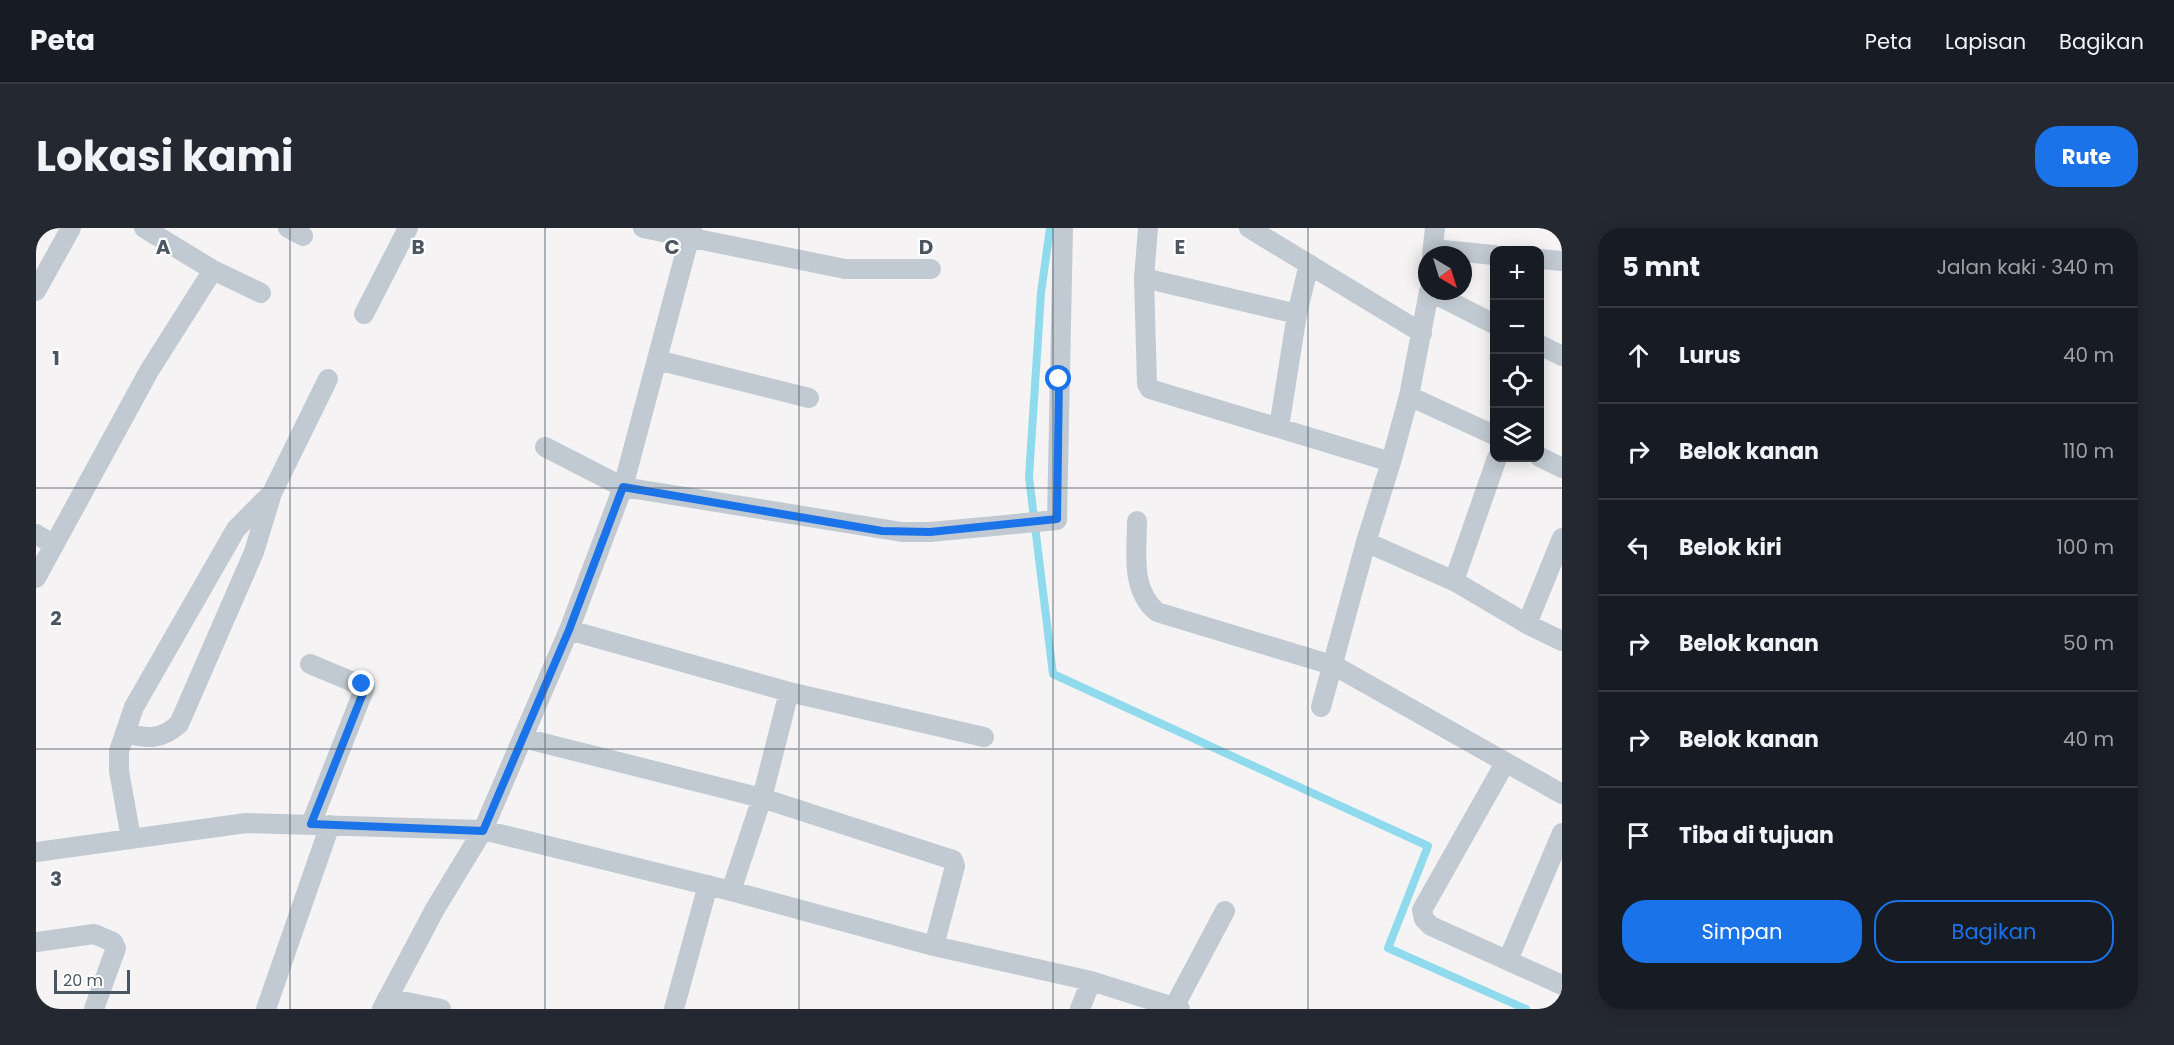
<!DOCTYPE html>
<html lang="id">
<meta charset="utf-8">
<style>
body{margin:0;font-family:Poppins,sans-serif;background:#242831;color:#f1f3f6}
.controls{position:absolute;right:18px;top:18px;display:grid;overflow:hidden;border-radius:12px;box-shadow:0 3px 15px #0003}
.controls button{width:54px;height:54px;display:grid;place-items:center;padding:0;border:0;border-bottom:2px solid #363941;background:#171b24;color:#f1f3f6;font:30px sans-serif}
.compass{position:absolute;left:1382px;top:18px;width:54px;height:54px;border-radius:50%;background:#171b24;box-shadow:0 3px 15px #0003;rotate:142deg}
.scale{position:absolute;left:18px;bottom:15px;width:76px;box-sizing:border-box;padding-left:6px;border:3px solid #4a5661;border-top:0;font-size:16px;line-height:21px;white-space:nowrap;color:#4a5661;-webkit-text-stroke:4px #fff;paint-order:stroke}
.stop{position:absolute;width:18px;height:18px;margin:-14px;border:4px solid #1a73e8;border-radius:50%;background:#fff}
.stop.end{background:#1a73e8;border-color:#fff;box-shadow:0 2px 6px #0008}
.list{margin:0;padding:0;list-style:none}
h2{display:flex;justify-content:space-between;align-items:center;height:78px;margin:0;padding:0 24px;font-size:26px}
h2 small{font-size:20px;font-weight:400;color:#9ea1a6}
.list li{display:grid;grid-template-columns:39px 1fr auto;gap:18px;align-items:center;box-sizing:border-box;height:96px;padding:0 24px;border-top:2px solid #363941}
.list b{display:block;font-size:22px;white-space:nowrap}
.list em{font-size:20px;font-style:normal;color:#9ea1a6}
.actions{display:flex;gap:12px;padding:18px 24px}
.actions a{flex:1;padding:14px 0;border:2px solid #1a73e8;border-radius:24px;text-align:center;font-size:21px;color:#1a73e8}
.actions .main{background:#1a73e8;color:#fff}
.icon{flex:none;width:33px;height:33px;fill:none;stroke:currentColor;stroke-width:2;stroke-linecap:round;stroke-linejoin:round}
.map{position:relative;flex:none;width:1526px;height:781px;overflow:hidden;border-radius:24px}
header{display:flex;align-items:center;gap:36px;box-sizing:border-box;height:84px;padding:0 30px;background:#171b24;border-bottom:2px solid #363941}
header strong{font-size:28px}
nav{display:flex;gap:33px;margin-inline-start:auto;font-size:21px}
.intro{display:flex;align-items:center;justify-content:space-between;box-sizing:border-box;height:144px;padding:0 36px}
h1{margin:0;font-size:42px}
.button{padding:15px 27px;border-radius:24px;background:#1a73e8;color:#fff;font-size:21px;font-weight:700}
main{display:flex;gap:36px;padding:0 36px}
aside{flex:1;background:#171b24;border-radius:24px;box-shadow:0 3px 15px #0003}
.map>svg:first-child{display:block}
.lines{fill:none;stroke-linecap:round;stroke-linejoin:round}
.stream{stroke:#90daee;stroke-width:8}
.minor{stroke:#c1cad2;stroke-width:20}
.route{stroke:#1a73e8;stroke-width:8}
.grid{fill:none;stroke:#4a5661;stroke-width:1.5;stroke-opacity:0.55}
.grid-label{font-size:20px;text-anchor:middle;font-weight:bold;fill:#4a5661;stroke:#fff;stroke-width:4.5;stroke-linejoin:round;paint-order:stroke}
</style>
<header>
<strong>Peta</strong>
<nav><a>Peta</a><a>Lapisan</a><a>Bagikan</a></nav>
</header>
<div class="intro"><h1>Lokasi kami</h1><a class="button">Rute</a></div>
<main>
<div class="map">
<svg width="1526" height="781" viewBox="0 0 1526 781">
<rect width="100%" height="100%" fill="#f5f3f3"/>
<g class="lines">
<path class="stream" d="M1014,0L1005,65L993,249L1017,446L1392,618L1352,720L1490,781"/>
<path class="minor" d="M108,0L177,42L225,65
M252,0L267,8
M607,0L809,41H895
M656,0L587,259L866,304H894L1021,292L1027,0
M1112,0L1108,50L1261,86L1273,36
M1213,0L1386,105
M1397,21L1458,27
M1396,27L1399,0
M1504,31L1526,33
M1108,50L1111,156L1114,161L1355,234L1373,168
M0,63L35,0
M1393,63L1458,96
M1393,64L1373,168L1458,207
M328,86L372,0
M1504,117L1526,128
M621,132L773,170
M1243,199L1261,86
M1504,229L1526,240
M1101,293C1101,325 1094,361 1121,384L1299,438L1526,566
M0,306L18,317
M1330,314L1355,234
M0,350L113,143L177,42
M1418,353L1461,230
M1491,396L1526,413
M533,402L753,464L948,509
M274,436L329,459L275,596
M1285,479L1330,314L1418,353L1491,396L1526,310
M89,505C112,511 125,512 143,496L218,324L236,265L292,151
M487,510L726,570L917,632L919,638L898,718
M1469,535L1386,682L1388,691L1395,698L1526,757
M95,610L83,543V523L98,479L200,301L234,267
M0,624L210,595L447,602L695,663L898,718L1055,753L1144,781
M695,663L726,570L753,464
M0,714L58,706L77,714L80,720L58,781
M1472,732L1526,605
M351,770L405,781
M1138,779L1189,683
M230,781L294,597
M346,781L399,681L447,602L533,402L587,259L509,219
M638,781L672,657
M1044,781L1055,753"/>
</g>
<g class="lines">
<path class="route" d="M326,456L329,460L275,596L447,603L533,402L587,259L846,303L894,304L1021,291L1023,151"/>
</g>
<path class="grid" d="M254,0V781M509,0V781M763,0V781M1017,0V781M1272,0V781M0,260H1526M0,521H1526"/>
<g class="grid-label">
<text x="127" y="26">A</text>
<text x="382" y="26">B</text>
<text x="636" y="26">C</text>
<text x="890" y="26">D</text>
<text x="1144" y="26">E</text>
<text x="20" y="137">1</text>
<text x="20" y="397">2</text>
<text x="20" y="658">3</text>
</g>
</svg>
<div class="controls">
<button>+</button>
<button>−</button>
<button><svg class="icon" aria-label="locate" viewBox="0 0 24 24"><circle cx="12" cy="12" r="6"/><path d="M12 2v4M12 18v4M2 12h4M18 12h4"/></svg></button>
<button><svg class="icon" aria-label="layers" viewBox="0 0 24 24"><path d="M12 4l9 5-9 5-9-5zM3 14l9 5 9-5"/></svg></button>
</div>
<svg class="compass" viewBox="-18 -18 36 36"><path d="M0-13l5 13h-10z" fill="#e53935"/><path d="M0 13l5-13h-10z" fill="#9ea1a6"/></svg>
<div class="scale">20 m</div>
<div class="stop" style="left:1023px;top:151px"></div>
<div class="stop end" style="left:326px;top:456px"></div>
</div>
<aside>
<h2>5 mnt<small>Jalan kaki · 340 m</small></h2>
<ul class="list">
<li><svg class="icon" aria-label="ahead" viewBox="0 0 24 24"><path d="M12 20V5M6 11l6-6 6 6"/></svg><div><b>Lurus</b></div><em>40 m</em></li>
<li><svg class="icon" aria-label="right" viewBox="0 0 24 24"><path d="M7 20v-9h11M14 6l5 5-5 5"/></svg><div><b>Belok kanan</b></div><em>110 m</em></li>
<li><svg class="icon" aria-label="left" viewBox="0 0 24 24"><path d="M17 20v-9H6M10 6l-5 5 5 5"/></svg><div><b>Belok kiri</b></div><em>100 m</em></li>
<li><svg class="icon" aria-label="right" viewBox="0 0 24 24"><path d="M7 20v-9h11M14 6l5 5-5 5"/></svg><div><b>Belok kanan</b></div><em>50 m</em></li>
<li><svg class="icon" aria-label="right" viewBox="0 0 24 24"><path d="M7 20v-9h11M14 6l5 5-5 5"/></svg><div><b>Belok kanan</b></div><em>40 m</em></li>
<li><svg class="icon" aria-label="arrive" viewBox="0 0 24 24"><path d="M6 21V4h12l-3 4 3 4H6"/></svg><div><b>Tiba di tujuan</b></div></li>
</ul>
<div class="actions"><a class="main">Simpan</a><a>Bagikan</a></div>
</aside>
</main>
